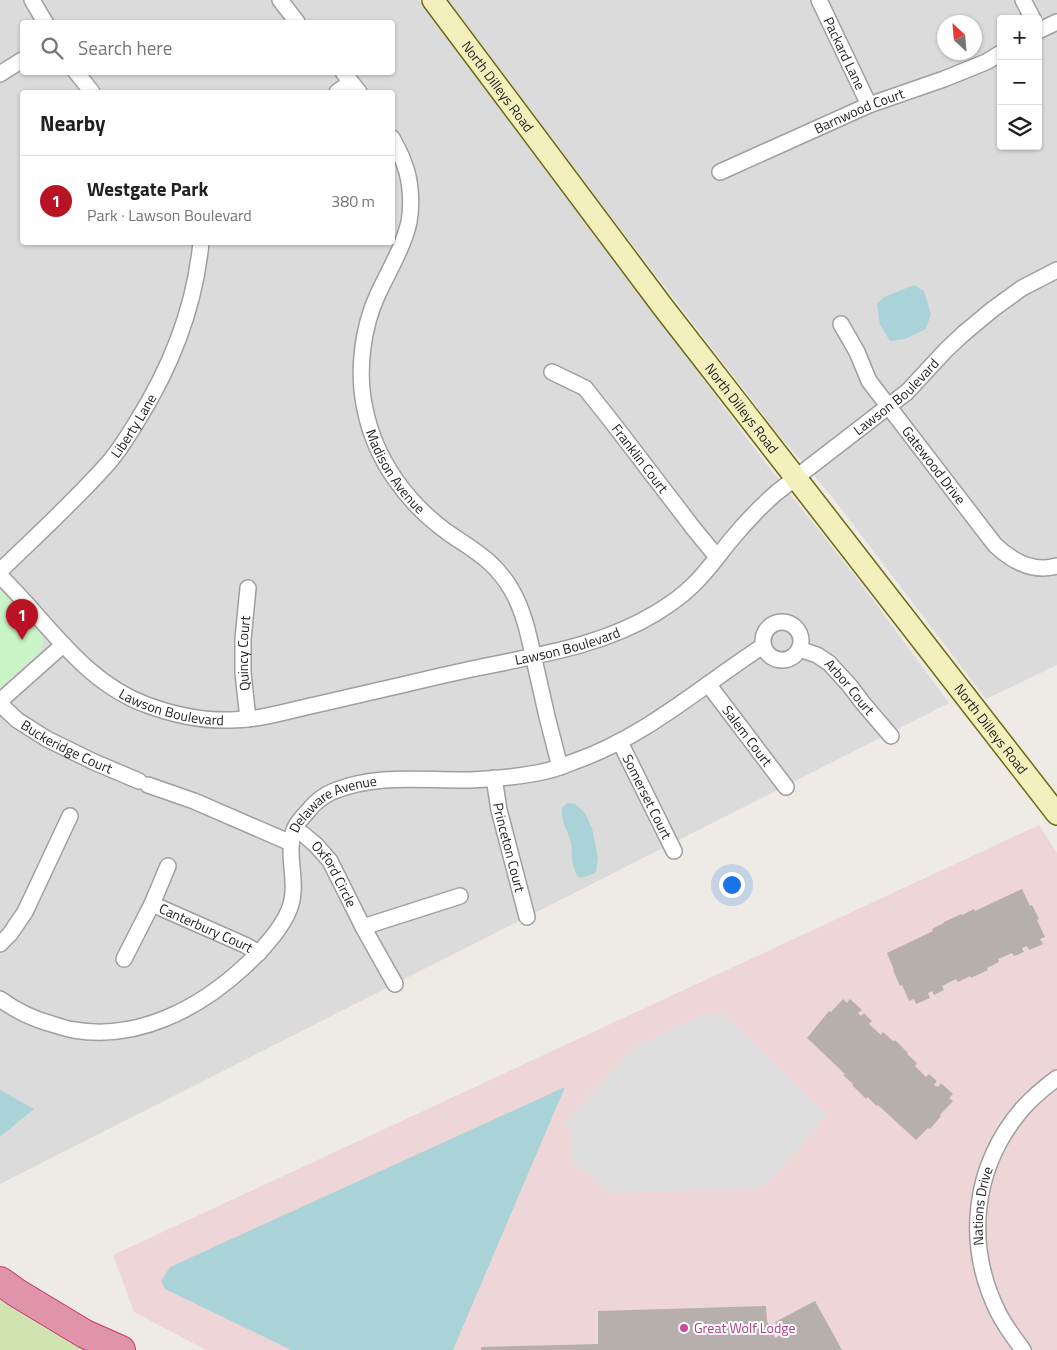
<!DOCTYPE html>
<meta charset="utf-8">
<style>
body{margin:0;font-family:"Titillium Web",sans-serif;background:#f2f2f2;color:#202124}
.controls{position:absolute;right:15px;top:15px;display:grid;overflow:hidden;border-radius:5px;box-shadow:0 1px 4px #0004}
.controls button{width:45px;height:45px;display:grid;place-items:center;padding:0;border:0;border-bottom:1px solid #e0e0e0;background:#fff;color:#202124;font:25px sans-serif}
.compass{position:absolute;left:937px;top:15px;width:45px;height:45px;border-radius:50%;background:#fff;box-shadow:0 1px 4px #0004;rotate:334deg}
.you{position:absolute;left:731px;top:884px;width:18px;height:18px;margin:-12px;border:4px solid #fff;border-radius:50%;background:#1a73e8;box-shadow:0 0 0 8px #1a73e833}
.badge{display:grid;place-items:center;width:32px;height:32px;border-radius:50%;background:#ba1225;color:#fff;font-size:16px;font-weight:700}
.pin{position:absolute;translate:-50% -41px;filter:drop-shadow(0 1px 2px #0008)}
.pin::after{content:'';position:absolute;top:26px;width:18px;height:15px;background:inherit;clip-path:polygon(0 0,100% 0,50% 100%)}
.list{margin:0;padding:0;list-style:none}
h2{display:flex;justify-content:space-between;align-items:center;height:65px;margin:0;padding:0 20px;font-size:21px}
h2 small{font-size:16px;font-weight:400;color:#757577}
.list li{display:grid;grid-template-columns:32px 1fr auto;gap:15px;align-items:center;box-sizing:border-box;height:90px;padding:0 20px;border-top:1px solid #e0e0e0}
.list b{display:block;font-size:19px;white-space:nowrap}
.list p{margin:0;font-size:16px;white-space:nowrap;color:#757577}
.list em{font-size:16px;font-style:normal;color:#757577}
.icon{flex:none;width:28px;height:28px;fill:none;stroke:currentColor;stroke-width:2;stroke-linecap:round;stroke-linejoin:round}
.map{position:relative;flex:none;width:1057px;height:1350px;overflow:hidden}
.search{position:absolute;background:#fff;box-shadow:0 1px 4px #0004;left:20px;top:20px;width:375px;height:55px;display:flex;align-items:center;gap:12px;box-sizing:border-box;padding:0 18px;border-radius:5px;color:#757577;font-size:19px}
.panel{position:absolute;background:#fff;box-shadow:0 1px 4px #0004;left:20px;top:90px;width:375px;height:155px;border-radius:5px}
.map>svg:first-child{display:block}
.residential{fill:#dcdbdb;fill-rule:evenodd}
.commercial{fill:#eed6d8}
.grass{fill:#cfe4b0}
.park{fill:#c8f4c6}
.parking{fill:#dedede}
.water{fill:#aad3d8}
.building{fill:#b7afab}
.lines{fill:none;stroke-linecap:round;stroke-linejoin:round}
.street-casing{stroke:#9f9f9f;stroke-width:18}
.secondary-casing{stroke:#6c6b0f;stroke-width:24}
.highway-casing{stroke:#ca3479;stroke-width:30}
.street{stroke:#fff;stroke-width:15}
.secondary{stroke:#f4f0be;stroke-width:21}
.highway{stroke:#df94aa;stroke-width:28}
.hotel-dot{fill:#d1479c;stroke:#fff;stroke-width:2}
.labels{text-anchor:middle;stroke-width:4;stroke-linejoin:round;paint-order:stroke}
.street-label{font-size:14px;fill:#1e1e1e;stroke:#fff}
.hotel-label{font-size:14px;fill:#b23c85;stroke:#fff;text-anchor:start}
</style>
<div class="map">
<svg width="1057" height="1350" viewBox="0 0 1057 1350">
<rect width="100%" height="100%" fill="#eeeae5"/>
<path class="residential" d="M0,0H419L765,462L859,581L949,703L0,1184V688L41,651V632L0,590ZM22,22H392V72H22ZM22,92H392V242H22Z
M444,0H1057V665L986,699L830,494L778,434ZM1001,19H1038V146H1001ZM944,22H974V52H944Z"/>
<path class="commercial" d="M1039,825L1057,853V1350H206L134,1312L113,1255Z"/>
<path class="grass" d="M0,1298L58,1330L97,1350H0Z"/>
<path class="park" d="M0,590L41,632C44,639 44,643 41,651L0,688Z"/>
<path class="parking" d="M703,1014L724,1015L827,1115L763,1188L609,1193L570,1157L571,1129L564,1123L634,1048Z"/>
<path class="water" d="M914,285L924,291L931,314L926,329L905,339L890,341L880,325L877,304L884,297Z
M567,803L575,804L585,813L592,828L598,858L596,872L588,876L580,878C570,869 573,855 571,843C568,829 561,825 562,808Z
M565,1087L453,1350H291L165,1289L161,1281L170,1267Z
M0,1090L34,1109L0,1137Z"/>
<path class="building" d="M1022,889L1030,906L1032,905L1039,919L1037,920L1045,937L1040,939L1043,944L1029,950L1027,946L1022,948L1024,952L1014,956L1012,953L998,959L999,962L987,968L988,970L971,978L970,976L958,982L956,979L942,986L944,990L934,995L932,991L928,993L930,998L916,1004L914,999L909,1001L902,985L900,986L893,970H894L887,953L933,931L932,929L944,923V922L961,914L962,915L974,909L975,911Z
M843,999L847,1003L850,999L862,1010L858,1013L861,1016L864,1013L872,1021L869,1024L881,1035L883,1032L893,1041L895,1040L908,1053L907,1054L917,1063L915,1066L926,1077L929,1074L937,1081L934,1085L938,1087L941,1083L953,1094L949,1098L953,1101L940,1115L941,1116L930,1129L928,1128L916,1140L878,1105L877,1106L867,1097L866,1099L852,1085L853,1084L843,1075L845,1074L807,1038L829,1011L831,1012Z
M815,1301L842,1350H481V1347L598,1344V1311L766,1306L767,1321L775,1338L781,1335L775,1322Z"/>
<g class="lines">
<g class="street-casing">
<g id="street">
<path d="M32,0L45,22"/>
<path d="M280,0L297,22"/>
<path id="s1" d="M819,0L869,105"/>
<path d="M1023,0L1033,19"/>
<path d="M1038,31L1057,22"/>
<path d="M76,72L92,92"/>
<path d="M343,72L359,92"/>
<path d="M0,74L22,60"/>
<path d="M337,92L351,82"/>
<path id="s2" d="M392,138C397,147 402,156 405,166C411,182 412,205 409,222C403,248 389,270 378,294C362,328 357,373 365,409C375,459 406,502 447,532C473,550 494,560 511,589C525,612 530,642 536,668C543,701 551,734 560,767"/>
<path id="s3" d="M720,172L869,105L944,79L986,62L1001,53"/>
<path id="s4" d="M841,324L857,352L869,381L995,545C1012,561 1033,573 1057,566"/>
<path id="s5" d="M552,372L585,388L612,422L694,529L717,557"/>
<path id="s6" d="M0,571C37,535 76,500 110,461C120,449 128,436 136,423C170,369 195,307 201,242"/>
<path id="s7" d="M0,576C47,621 83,682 147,705C174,715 203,721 231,720C256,720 281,713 306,707C338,700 370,692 402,685C427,679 452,673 477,668C538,655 602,646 656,613C669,605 682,596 692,586C706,573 718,556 730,541C744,524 759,508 776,493L907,392L946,350L963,334L993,309L1022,288L1057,270"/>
<circle cx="782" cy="641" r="19"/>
<path id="s8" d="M799,649L817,655L829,663L850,686L862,702L891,736"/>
<path id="s9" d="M708,684L786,787"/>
<path d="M0,701L63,645"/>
<path id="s10" d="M0,704L17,720L47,739L94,762L139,781"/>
<path id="s11" d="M248,719L243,673V639L248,588"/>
<path id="s12" d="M620,742L674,851"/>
<path id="s13" d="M494,778L499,810L527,917"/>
<path d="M148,785L194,801L291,843"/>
<path id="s14" d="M294,831L303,834L316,845L330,861L363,927L395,984"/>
<path id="s15" d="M152,904L245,945L259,953"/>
<path d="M363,927L460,896"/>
<path d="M0,944L10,934L25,912L70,816"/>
<path d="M124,959L152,904L168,866"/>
<path id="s16" d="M0,999C16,1011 36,1020 55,1025C61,1027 68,1029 74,1030C138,1041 200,1008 245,966C261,951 281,930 289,910C300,884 285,856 294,830C297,822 303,817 308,811C315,802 324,795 334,791C378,773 425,781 471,780C493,779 515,777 537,773C549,771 561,767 573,762C645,737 700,687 763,646"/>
<path id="s17" d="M1023,1350C1014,1338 1005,1326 998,1312C964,1243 973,1166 1023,1108C1033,1097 1045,1087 1057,1078"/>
</g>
</g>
<g class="secondary-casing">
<g id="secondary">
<path id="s18" d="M433,0L663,307L1057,814"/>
</g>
</g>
<g class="highway-casing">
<path id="highway" d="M0,1281L17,1293L85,1334L121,1350"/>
</g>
<use href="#street" class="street"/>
<use href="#secondary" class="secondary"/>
<use href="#highway" class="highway"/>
</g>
<circle class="hotel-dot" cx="684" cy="1328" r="5"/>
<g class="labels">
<g class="street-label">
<text dy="5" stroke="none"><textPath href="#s1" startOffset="59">Packard Lane</textPath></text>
<text dy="5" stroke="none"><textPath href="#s18" startOffset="108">North Dilleys Road</textPath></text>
<text dy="5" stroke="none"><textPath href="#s3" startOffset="152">Barnwood Court</textPath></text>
<text dy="5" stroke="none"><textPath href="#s7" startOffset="1048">Lawson Boulevard</textPath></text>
<text dy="5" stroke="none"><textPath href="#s18" startOffset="512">North Dilleys Road</textPath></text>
<text dy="5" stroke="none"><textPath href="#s6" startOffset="198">Liberty Lane</textPath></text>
<text dy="5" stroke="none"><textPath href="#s5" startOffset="126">Franklin Court</textPath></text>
<text dy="5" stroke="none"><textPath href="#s4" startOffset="170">Gatewood Drive</textPath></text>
<text dy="5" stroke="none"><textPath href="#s2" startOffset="354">Madison Avenue</textPath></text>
<text dy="5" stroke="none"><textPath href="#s7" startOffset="628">Lawson Boulevard</textPath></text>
<text dy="5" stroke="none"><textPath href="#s11" startOffset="66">Quincy Court</textPath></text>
<text dy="5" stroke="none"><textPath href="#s8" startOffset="65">Arbor Court</textPath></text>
<text dy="5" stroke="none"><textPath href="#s7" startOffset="222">Lawson Boulevard</textPath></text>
<text dy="5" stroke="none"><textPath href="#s18" startOffset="918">North Dilleys Road</textPath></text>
<text dy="5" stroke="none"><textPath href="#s9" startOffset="65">Salem Court</textPath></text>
<text dy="5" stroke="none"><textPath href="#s10" startOffset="80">Buckeridge Court</textPath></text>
<text dy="5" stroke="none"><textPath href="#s12" startOffset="61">Somerset Court</textPath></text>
<text dy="5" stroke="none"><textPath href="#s16" startOffset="472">Delaware Avenue</textPath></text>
<text dy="5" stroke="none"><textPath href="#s13" startOffset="71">Princeton Court</textPath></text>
<text dy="5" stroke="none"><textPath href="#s14" startOffset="61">Oxford Circle</textPath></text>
<text dy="5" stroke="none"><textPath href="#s15" startOffset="59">Canterbury Court</textPath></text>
<text dy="5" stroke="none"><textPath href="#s17" startOffset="155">Nations Drive</textPath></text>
</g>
<g class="hotel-label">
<text x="694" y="1333">Great Wolf Lodge</text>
</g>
</g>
</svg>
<div class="controls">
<button>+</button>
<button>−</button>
<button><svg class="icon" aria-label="layers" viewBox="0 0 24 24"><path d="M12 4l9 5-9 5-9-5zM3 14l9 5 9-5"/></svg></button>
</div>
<svg class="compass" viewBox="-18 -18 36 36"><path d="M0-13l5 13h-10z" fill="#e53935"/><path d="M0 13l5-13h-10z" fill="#757577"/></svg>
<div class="you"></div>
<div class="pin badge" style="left:22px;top:640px">1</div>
<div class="search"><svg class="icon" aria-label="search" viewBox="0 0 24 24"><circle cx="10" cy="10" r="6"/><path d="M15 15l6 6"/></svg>Search here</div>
<section class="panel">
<h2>Nearby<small></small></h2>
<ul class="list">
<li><span class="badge">1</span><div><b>Westgate Park</b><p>Park · Lawson Boulevard</p></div><em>380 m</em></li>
</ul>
</section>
</div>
